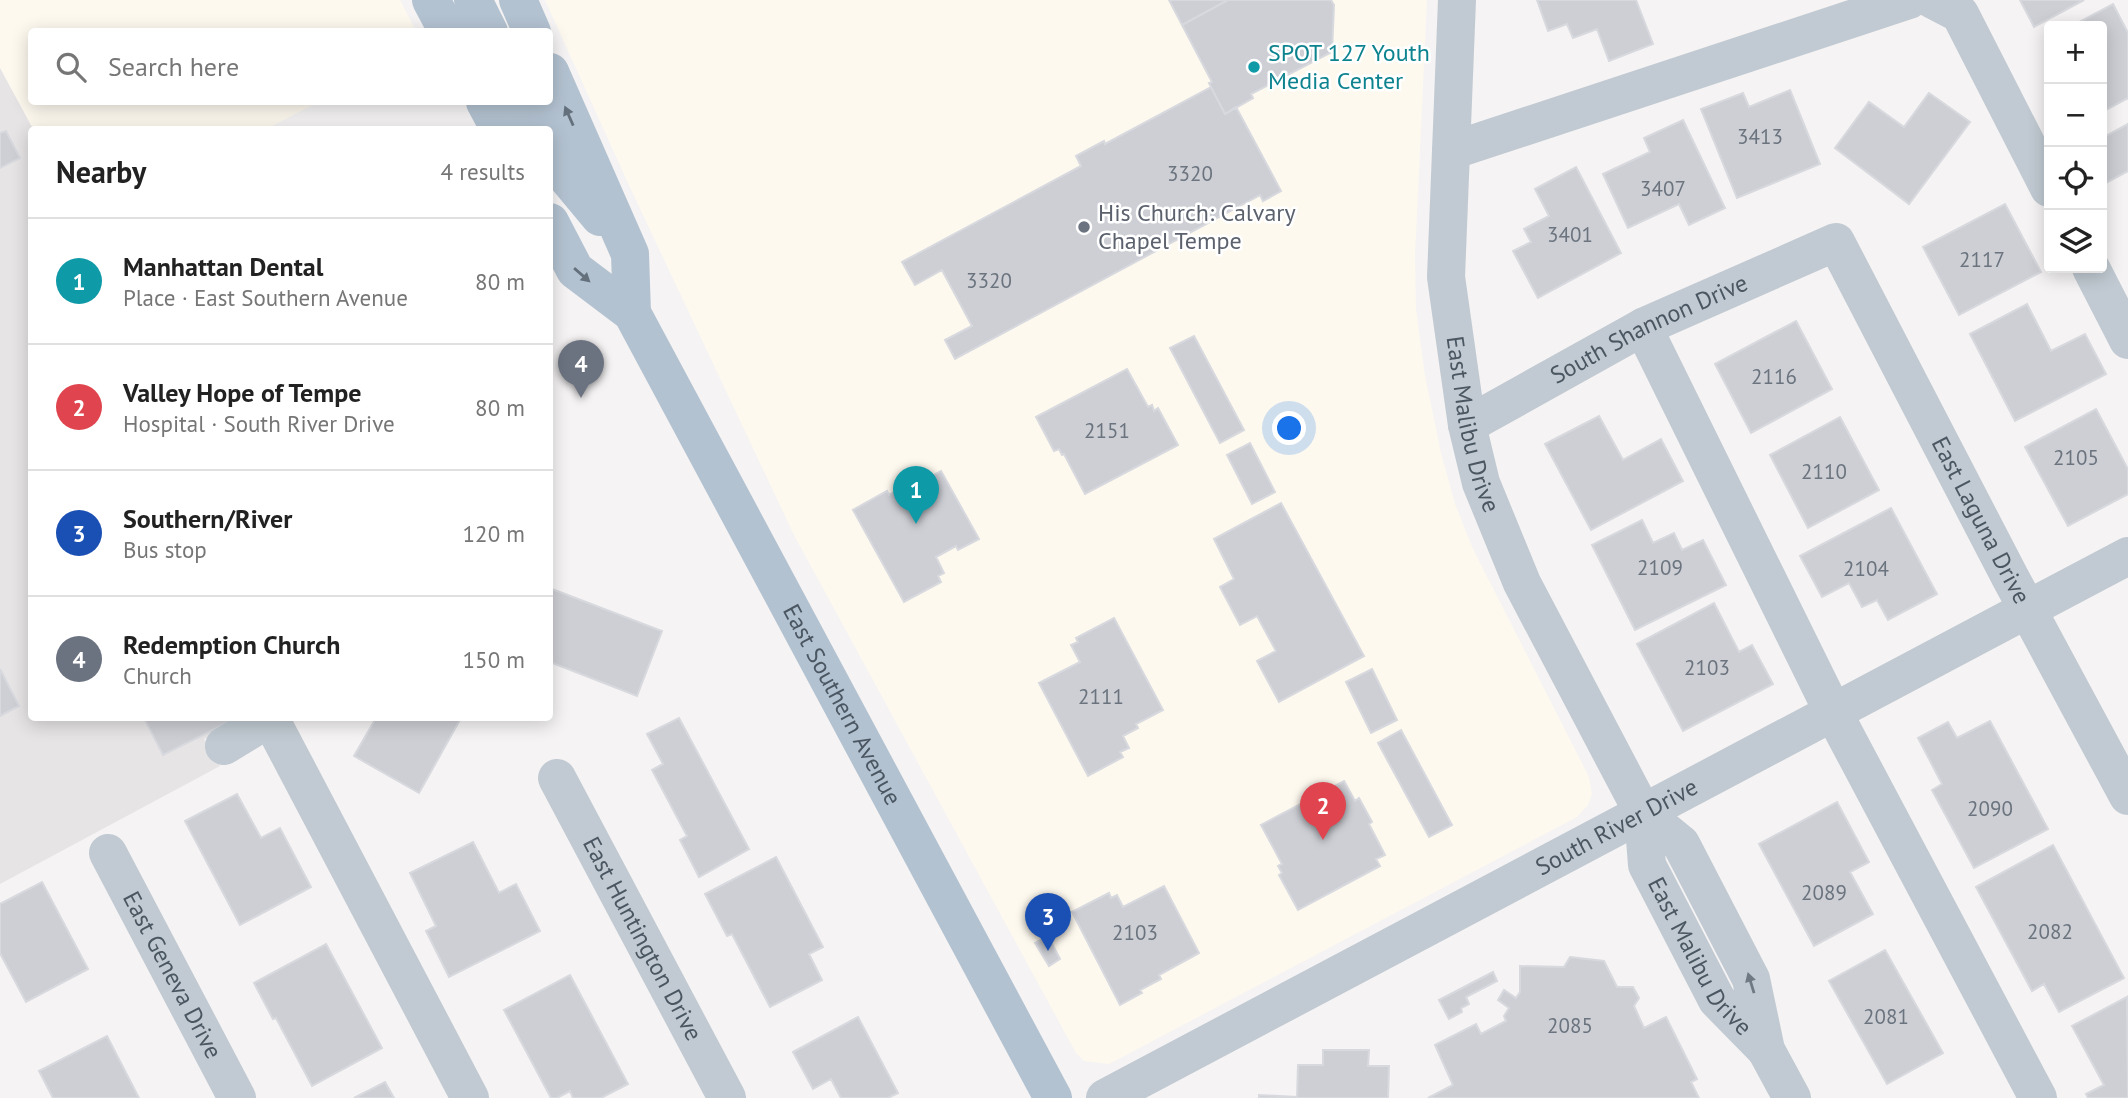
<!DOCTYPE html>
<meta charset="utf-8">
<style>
body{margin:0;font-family:"PT Sans",sans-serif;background:#f6f6f6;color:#222}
.controls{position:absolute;right:21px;top:21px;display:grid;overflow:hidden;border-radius:7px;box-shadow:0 4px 18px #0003}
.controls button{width:63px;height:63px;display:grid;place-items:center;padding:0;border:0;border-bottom:2px solid #e0e0e0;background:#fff;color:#222;font:35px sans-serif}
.you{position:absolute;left:1290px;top:429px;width:24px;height:24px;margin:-18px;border:5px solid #fff;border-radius:50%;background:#1a73e8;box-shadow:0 0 0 10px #1a73e833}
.badge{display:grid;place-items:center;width:46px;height:46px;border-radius:50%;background:#1a73e8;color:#fff;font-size:23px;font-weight:700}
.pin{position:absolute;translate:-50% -58px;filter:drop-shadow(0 2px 4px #0008)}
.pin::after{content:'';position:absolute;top:37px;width:24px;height:21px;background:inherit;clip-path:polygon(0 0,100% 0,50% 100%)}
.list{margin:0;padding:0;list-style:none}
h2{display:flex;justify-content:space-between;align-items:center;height:91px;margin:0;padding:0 28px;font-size:30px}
h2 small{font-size:23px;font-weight:400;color:#767676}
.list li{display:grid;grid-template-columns:46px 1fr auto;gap:21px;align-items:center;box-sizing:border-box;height:126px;padding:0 28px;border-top:2px solid #e0e0e0}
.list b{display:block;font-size:26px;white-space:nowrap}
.list p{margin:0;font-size:23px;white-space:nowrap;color:#767676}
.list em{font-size:23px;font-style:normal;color:#767676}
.icon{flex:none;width:38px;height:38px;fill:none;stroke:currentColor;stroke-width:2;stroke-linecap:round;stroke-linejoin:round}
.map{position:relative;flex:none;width:2128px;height:1098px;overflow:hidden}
.search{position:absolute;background:#fff;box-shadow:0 4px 18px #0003;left:28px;top:28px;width:525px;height:77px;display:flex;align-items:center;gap:18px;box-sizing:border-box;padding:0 24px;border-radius:7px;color:#767676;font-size:26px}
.panel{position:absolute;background:#fff;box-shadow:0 4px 18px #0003;left:28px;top:126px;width:525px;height:595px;border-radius:7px}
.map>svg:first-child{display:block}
.commercial{fill:#fdf9ef}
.education{fill:#e6e4e5}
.building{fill:#cdcfd5;stroke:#d7d9de;stroke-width:2}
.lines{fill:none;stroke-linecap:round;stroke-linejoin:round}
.minor{stroke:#c1cad2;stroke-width:38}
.major{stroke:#b3c2d1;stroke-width:38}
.oneway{fill:#64717d}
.oneway2{fill:#6e7983}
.culture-dot{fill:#0f9aa8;stroke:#fff;stroke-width:2.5}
.worship-dot{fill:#6b7280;stroke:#fff;stroke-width:2.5}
.labels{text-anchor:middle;stroke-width:5;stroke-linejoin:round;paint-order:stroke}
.number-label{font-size:21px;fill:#6b747e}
.culture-label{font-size:24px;fill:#0d838f;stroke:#fff;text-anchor:start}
.worship-label{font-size:24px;fill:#5b616d;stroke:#fff;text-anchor:start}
.street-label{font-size:24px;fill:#4a5661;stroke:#fff}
</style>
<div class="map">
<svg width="2128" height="1098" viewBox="0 0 2128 1098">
<rect width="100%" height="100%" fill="#f5f3f3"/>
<path class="commercial" d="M0,0H400L416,31L32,32V102H319L266,129H33L0,68Z
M545,0H1427L1415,256L1416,309L1425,376L1441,453L1455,504L1473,549L1589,777L1592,794L1588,805L1577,817L1109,1064L1084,1061L1076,1053L794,535L627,181Z"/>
<path class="education" d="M0,68L33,129L32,130V718H241L204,739L220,766L0,884Z"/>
<path class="building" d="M1169,0H1228L1182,25Z
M1228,0H1331L1334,5L1332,52L1251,94L1253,98L1225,114L1211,87L1209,83L1212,82L1182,25Z
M1537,0H1636L1653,44L1609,61L1597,29L1573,38L1567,24L1548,31Z
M2020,0H2084L2034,27Z
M2113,4L2128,33V98L2102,112V26H2072Z
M1211,87L1225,114L1236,107L1281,191L1263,201L1260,195L955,359L945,340L972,326L942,270L915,285L902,262L1081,166L1076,156L1104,141L1105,144Z
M1790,90L1820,164L1737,198L1701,109L1743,93L1749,107Z
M1929,93L1970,122L1909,204L1835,148L1869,102L1904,127Z
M1683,120L1725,208L1689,225L1679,204L1628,228L1603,174L1650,152L1644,138Z
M2128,124V171L2102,185V138Z
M6,131L20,158L0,168V133Z
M1576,167L1621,253L1538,298L1513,251L1531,242L1524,229L1549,216L1535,189Z
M2005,204L2041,272L1959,315L1923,247Z
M2027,304L2051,351L2085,334L2106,374L2015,421L1970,334Z
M1796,321L1832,389L1751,433L1715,364Z
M1194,336L1244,430L1220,443L1170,348Z
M1127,369L1148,407L1152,405L1154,411L1158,408L1178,445L1085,494L1064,454L1062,455L1059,449L1054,451L1036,417Z
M2096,409L2128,469V494L2068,526L2025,447Z
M1599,416L1623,460L1661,439L1683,481L1591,530L1545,444Z
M1840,417L1879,490L1808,528L1770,455Z
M1250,443L1275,492L1252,504L1227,455Z
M941,471L979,539L958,550L956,546L936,557L944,573L938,576L941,582L904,602L853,510L887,491L889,495L900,489L902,492Z
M1281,503L1364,656L1279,702L1257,661L1276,651L1257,616L1240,625L1220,587L1234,579L1214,539Z
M1891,508L1937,594L1888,620L1877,600L1862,607L1849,583L1822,597L1800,556Z
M1642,520L1653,543L1674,533L1682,550L1703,540L1726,585L1635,630L1592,545Z
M552,589L662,631L637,696L550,662V596Z
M1714,603L1739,652L1752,645L1773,684L1683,731L1637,644Z
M1114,618L1163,710L1136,724L1138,728L1123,736L1129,748L1120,752L1123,757L1088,776L1039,683L1080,662L1071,645L1078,642L1076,638Z
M0,669L19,706L0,716Z
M1372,669L1397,720L1371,733L1346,682Z
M144,718H237L163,755Z
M376,718H461L419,793L354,756Z
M679,718L749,849L699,877L680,840L687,836L652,770L663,764L647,734Z
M1990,721L2048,829L1974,868L1932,790L1942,784L1918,738L1948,722L1957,738Z
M1401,730L1452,825L1429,837L1378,743Z
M1344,781L1355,801L1359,798L1372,822L1369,824L1385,855L1376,859L1380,866L1298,910L1279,875L1282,873L1278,866L1282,864L1261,825Z
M237,794L261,838L280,828L311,887L240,925L185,821Z
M1837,802L1869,862L1850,872L1873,914L1814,946L1759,844Z
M473,842L499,893L516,884L540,931L449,977L426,931L436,926L410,873Z
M2053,845L2124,978L2059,1012L2044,984L2032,991L1976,887Z
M776,857L823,947L809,954L822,980L770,1007L732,934L727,936L705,894Z
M42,882L88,969L26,1002L0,953V904Z
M1164,886L1199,953L1159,975L1161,979L1140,990L1142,993L1120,1005L1072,912L1109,893L1111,898L1117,895L1123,907Z
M1048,936L1060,959L1049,966L1035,943Z
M326,944L382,1048L312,1086L276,1018L273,1019L254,983Z
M1885,950L1943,1053L1887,1084L1829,981Z
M1570,957L1604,961L1617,987H1633L1639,998L1634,1006L1644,1028L1666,1017L1697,1079L1691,1082L1699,1098H1428L1453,1085L1435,1045L1476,1024L1481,1034L1506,1021L1504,1016L1509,1008L1498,1000L1504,990L1516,998L1520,992V966L1564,967Z
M1493,972L1497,981L1466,997L1469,1004L1461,1008L1462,1012L1449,1019L1439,1000Z
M570,975L628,1084L601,1098H573L570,1091L557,1098H551L504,1010Z
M2127,997L2128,1098H2088L2086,1094L2104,1085L2072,1026Z
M858,1017L898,1093L888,1098H841L831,1079L813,1089L793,1052Z
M107,1036L139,1098H53L39,1071Z
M1323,1050H1369L1368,1066H1389L1388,1098H1259V1095L1297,1097L1298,1065H1323Z
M385,1082L394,1098H354Z"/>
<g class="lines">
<g class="minor">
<path id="s1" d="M1457,0L1446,277L1467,425L1481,483L1522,583L1643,813L1681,844L1751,979L1766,1050L1792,1098"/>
<path d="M1933,0L1960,14L2049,188"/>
<path d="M1451,151L1909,0"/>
<path d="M2091,268L2128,340"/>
<path d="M1643,327L1833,712L2038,1098"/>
<path id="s2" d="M1467,425L1643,327L1836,242L2010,577L2128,796"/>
<path d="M270,718L470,1098"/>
<path d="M224,746L270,718"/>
<path id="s3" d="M557,778L727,1098"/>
<path id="s4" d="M1643,813L1647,865L1717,1000L1766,1050"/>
<path id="s5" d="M108,853L237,1098"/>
<path id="s6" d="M1105,1098L2128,556"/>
</g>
<g class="major">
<path d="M431,0L448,32"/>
<path d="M473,0L489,32"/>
<path d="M518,0L532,32"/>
<path d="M550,72L630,254L632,313"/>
<path d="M485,102L500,130"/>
<path d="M525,102L539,130"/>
<path d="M550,151L555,163L600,217"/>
<path id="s7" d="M550,222L575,270L632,313L1053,1098"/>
</g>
</g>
<defs><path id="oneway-solid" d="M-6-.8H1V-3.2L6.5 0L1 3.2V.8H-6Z" transform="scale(1.75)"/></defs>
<g class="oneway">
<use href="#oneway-solid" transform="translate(569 116) rotate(-114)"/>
<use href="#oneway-solid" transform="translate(582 275) rotate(41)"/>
</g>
<use class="oneway2" href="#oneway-solid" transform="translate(1751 983) rotate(-107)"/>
<circle class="culture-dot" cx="1254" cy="67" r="7"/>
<circle class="worship-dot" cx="1084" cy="227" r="7"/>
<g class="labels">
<g class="number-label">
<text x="1760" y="144">3413</text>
<text x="1190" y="181">3320</text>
<text x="1663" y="196">3407</text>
<text x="1570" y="242">3401</text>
<text x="1982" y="267">2117</text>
<text x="989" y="288">3320</text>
<text x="1774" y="384">2116</text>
<text x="1107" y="438">2151</text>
<text x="2076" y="465">2105</text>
<text x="1824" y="479">2110</text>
<text x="1660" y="575">2109</text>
<text x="1866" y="576">2104</text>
<text x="1707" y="675">2103</text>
<text x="1101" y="704">2111</text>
<text x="1990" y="816">2090</text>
<text x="1824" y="900">2089</text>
<text x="2050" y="939">2082</text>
<text x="1135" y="940">2103</text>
<text x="1886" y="1024">2081</text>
<text x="1570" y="1033">2085</text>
</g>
<g class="culture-label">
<text x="1268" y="61">SPOT 127 Youth<tspan x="1268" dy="28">Media Center</tspan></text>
</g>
<g class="worship-label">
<text x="1098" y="221">His Church: Calvary<tspan x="1098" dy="28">Chapel Tempe</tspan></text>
</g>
<g class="street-label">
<text dy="8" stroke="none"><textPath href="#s2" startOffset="206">South Shannon Drive</textPath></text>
<text dy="8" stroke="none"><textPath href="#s1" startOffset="427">East Malibu Drive</textPath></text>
<text dy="8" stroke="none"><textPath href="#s2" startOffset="726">East Laguna Drive</textPath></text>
<text dy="8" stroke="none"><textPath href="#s7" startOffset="570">East Southern Avenue</textPath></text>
<text dy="8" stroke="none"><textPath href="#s6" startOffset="579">South River Drive</textPath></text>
<text dy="8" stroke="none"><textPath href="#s3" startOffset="182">East Huntington Drive</textPath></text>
<text dy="8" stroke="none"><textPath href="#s4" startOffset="158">East Malibu Drive</textPath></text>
<text dy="8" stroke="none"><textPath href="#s5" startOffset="138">East Geneva Drive</textPath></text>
</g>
</g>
</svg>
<div class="controls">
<button>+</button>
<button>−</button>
<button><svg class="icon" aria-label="locate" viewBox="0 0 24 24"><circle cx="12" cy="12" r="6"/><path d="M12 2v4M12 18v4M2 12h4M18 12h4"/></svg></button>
<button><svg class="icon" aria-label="layers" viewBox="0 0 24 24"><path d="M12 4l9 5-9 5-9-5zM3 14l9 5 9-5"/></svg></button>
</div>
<div class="you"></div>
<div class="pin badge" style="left:916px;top:524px;background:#0f9aa8">1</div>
<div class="pin badge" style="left:1323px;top:840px;background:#e0444e">2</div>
<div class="pin badge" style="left:1048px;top:951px;background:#1a4fb4">3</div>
<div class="pin badge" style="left:581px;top:398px;background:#6b7280">4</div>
<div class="search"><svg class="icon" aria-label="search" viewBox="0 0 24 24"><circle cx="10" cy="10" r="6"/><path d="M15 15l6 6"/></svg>Search here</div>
<section class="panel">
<h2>Nearby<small>4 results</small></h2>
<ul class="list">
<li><span class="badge" style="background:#0f9aa8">1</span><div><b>Manhattan Dental</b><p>Place · East Southern Avenue</p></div><em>80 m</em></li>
<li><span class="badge" style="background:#e0444e">2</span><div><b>Valley Hope of Tempe</b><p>Hospital · South River Drive</p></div><em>80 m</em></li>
<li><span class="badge" style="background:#1a4fb4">3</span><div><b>Southern/River</b><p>Bus stop</p></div><em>120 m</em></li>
<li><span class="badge" style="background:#6b7280">4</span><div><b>Redemption Church</b><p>Church</p></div><em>150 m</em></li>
</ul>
</section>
</div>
